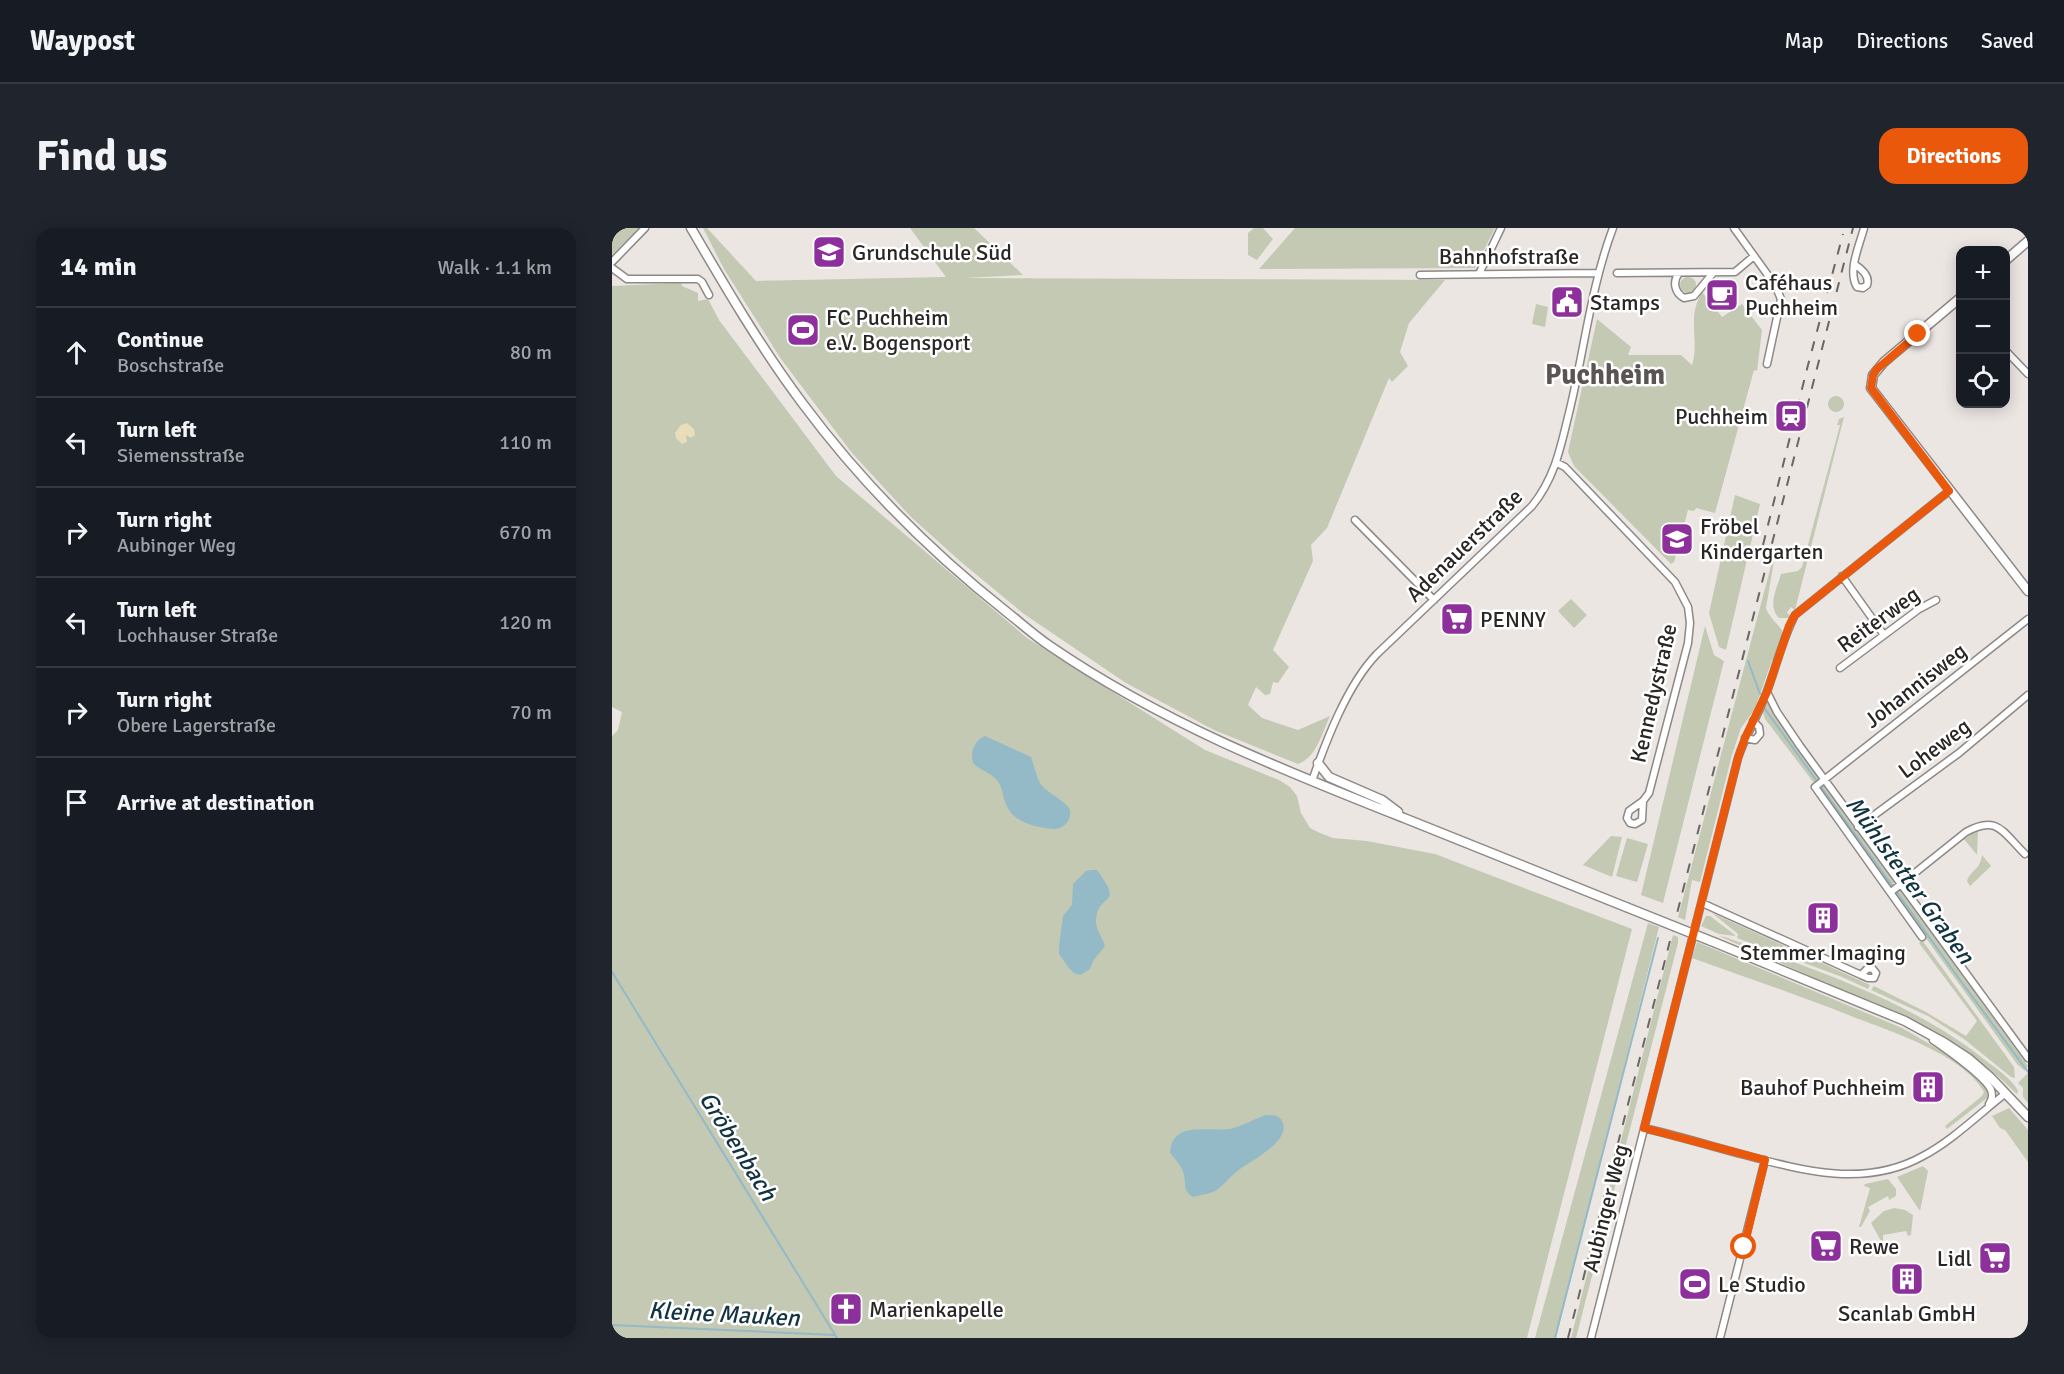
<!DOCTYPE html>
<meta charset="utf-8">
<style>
body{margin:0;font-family:Signika,sans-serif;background:#20242c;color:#f1f3f6}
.controls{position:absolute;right:18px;top:18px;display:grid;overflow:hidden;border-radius:12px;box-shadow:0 3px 15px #0003}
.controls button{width:54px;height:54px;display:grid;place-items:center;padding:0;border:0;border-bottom:2px solid #363941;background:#171b24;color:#f1f3f6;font:30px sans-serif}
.stop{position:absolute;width:18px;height:18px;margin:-14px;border:4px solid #ea580c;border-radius:50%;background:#fff}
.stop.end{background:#ea580c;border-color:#fff;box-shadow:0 2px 6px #0008}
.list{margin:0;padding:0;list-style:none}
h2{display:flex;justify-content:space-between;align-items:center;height:78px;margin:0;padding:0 24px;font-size:26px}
h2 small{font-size:20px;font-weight:400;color:#9ea1a6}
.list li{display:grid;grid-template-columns:39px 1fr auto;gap:18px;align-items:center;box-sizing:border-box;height:90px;padding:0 24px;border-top:2px solid #363941}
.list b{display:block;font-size:22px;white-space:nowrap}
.list p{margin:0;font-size:20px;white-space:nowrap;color:#9ea1a6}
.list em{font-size:20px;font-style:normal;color:#9ea1a6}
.icon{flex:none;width:33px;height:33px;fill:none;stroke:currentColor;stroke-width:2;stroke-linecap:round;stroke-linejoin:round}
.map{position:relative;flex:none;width:1416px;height:1110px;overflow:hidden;border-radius:18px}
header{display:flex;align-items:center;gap:36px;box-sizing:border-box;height:84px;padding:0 30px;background:#171b24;border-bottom:2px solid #363941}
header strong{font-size:28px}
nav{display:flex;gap:33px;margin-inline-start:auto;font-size:21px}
.intro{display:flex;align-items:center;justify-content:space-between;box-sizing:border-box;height:144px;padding:0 36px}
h1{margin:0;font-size:42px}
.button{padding:15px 27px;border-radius:18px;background:#ea580c;color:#fff;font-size:21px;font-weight:700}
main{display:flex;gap:36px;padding:0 36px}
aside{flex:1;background:#171b24;border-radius:18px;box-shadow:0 3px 15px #0003}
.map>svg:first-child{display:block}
.green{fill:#c3c9b3}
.sand{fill:#e8deb9}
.water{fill:#94b9c7}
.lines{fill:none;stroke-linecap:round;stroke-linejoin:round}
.stream{stroke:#94b9c7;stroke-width:2}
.street-casing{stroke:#8e8886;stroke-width:9}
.secondary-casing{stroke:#8e8886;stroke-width:11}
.street{stroke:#fff;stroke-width:6}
.secondary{stroke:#fff;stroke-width:8}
.rail{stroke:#6a6665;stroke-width:2;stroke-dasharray:10 10;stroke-linecap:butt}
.secondary-bridge-casing{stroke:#8e8886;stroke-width:11;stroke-linecap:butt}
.secondary-bridge{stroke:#fff;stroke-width:8}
.route{stroke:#ea580c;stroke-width:8}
.labels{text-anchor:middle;stroke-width:5;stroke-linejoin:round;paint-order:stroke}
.poi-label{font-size:22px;fill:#292625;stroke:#fff;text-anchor:start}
.street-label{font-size:22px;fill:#292625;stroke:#fff}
.water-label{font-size:24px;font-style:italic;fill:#113440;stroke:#fff}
.district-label{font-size:28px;font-weight:bold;fill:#5a5552;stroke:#fff}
</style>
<header>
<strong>Waypost</strong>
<nav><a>Map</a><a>Directions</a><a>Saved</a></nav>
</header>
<div class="intro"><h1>Find us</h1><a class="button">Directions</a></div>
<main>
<aside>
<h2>14 min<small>Walk · 1.1 km</small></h2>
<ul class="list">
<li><svg class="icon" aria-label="ahead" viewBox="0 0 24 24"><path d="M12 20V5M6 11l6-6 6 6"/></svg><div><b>Continue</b><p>Boschstraße</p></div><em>80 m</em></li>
<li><svg class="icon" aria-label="left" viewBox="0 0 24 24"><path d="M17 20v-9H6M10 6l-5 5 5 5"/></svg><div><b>Turn left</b><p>Siemensstraße</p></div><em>110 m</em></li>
<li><svg class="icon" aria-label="right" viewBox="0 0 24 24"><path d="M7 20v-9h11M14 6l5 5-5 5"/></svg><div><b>Turn right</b><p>Aubinger Weg</p></div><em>670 m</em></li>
<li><svg class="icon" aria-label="left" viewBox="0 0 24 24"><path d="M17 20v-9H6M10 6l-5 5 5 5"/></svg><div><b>Turn left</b><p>Lochhauser Straße</p></div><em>120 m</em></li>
<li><svg class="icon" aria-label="right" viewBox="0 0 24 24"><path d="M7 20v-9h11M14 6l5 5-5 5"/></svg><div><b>Turn right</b><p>Obere Lagerstraße</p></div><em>70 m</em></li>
<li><svg class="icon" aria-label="arrive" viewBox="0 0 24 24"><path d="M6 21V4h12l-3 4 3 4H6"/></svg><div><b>Arrive at destination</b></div></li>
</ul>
</aside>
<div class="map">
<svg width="1416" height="1110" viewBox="0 0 1416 1110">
<rect width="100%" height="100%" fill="#ece6e3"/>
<path class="green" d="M0,0H28L0,27Z
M91,0H95L144,53L334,49L298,0H362L411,47L352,50L833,52L797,95L788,124L796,138L780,154L777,150L715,300L699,317L701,333L661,422L677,439L666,455L661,454L658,466L653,467L644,459L636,477L650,490L686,502L718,488C710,505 705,529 686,536L602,502L514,455L412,386L349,334L299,289L240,225L169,131L112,41Z
M642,0H651L661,11L645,32L636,27V5Z
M683,0H883L863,40L647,41Z
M1068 57a8 8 0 1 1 16 0a8 8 0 1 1-16 0Z
M69,55L70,58L86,65V73L96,71L107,92L224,248L415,410L593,522L667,552L678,559L685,568L689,585L698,600L708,605L721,610L755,613L823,626L1020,701L915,1110H0V508L6,502L10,484L0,479V58Z
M1090,64L1110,89L1130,76L1150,102L1145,143L1142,142L1103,285L1084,280L1082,283L1076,282L1062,334L1059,336L962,238L956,224L985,91L1019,119L1016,127H1069L1080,137C1088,112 1074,91 1090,64Z
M924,76L936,79L933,99L920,96Z
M1216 176a8 8 0 1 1 16 0a8 8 0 1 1-16 0Z
M1232,189L1184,378L1183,382L1179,379L1175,385L1179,388L1177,390H1167C1155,378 1165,360 1169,346L1186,343L1190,339L1228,197H1225L1227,191Z
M1123,267L1148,276L1114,422L1107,419L1097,385Z
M1164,319L1165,321L1169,320L1162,333L1154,380C1157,391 1173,401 1172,408C1171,416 1165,425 1163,432H1160L1143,481L1129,500L1120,527L1088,654L1080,652L1073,692L1066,689Z
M959,371L975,387L962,400L946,383Z
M1093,398L1102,427L1112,433L1051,675L1029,667Z
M1157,473L1208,550L1202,555L1153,491L1151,484Z
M1213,557L1283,654L1277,659L1207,561Z
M1366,602L1365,627L1352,611Z
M999,608L1010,609L1000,649L971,637Z
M1015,610L1036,616L1025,654L1004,648Z
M1370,627L1379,638L1358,658L1355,653C1359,641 1368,643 1370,627Z
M1288,661L1416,838L1413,843L1405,836L1282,666Z
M1100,685L1258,757L1256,761L1230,749L1125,710L1126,706Z
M1094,688H1098L1123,707V708L1107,706L1089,698Z
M1036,695L1047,699L944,1110H923Z
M1061,707L1066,709V715L964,1110H959Z
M1107,708L1113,709C1203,742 1298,772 1373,832C1384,840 1400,851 1406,863L1405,866L1380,843L1349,819L1314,799Z
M1310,712L1402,839L1403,850L1399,849L1352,811L1316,788L1259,762L1262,758L1314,784L1354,808L1365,793L1307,715Z
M1085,714L1290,800L1333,825L1352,839L1375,859L1376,864L1375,870L1335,901L1333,898L1370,868L1372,864C1351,826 1277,803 1239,788C1186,767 1133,749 1080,730Z
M1416,845V875L1411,869V860L1406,855Z
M1397,880L1416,902V934L1393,902L1388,900L1380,888Z
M1311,938L1316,943L1308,983L1285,949Z
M1276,951L1284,961V968L1277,972L1276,968L1256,979L1258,983L1249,999H1247L1258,960L1252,958L1253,956Z
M1282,980L1293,982L1301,987L1299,1007L1296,1008L1294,1003L1271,1007V1013H1269L1259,995L1272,983Z"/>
<path class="sand" d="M75,195L82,201L83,207L79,210L74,207L75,214L70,216L64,210L63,205L69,197Z"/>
<path class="water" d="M373,508L419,529C422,537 424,548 428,555C435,566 457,574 458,583C459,590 455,596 450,599C442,603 435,600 427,599C407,594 396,588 391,567C390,561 388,555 384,551C377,544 368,542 361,535C358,524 362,513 373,508Z
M480,642H485C513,680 487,663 484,691C483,701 490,708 493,718L481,733L478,741L468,747L462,745L457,740L447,726V718L451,688L460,677L461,656L474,643Z
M654,887C660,887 666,886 670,893C681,913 635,935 624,944C617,950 610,959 603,963C597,966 587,967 581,969C571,963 574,957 572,947C570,938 564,932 558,925C560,890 600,906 622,900C632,897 643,891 654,887Z"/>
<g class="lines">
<path class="stream" d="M1136,433L1148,466
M1153,481L1348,752L1416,844
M0,744L225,1110
M0,1097L222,1107
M943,1110L1046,710"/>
<g class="street-casing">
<path id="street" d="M1122,0L1163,57L1169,71L1155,136
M0,34L33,0
M1242,36C1250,41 1258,48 1255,57L1251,60L1245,59C1235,43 1248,16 1252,0
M0,40L15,51H86L90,54L97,67
M1005,45L1123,44L1142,28
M1067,45C1060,54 1063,65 1072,70L1082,68L1101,45
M867,46L889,0
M808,47L985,45
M1394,123L1416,146
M945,235L953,239L1063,354L1076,379L1078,395L1076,415L1037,565L1031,573L1017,583L1015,590L1018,595L1023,596L1030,592L1031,573
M743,292L822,372
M1230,348L1272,407
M1228,440L1307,381L1324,372
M1155,464L1165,484L1188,518L1416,830
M1133,510L1143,512L1148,506L1147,499L1141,493
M700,553C714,513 735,457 765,426L920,278C942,251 948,222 956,189C972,126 978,61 1001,0
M1246,599L1347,525L1416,467
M1279,664L1354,604C1386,586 1391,605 1413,626
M1090,675L1249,747
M1310,709L1203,559L1416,391
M1260,740L1264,745L1262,750H1256L1249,747L1255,741Z
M1321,812C1335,822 1373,848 1379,862C1381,868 1380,871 1377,876
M1032,900C1066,908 1099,918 1133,927C1191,943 1254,960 1311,928C1341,912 1367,886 1394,865
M979,1110L1126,530C1133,508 1146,488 1154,466C1164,440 1170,412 1183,387L1337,263
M1108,1110L1153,932"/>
</g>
<g class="secondary-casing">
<path id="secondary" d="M79,0C114,60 149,120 191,176C249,254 320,325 396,385C410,396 423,408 438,418C549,494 668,541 792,590C866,619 940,649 1014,679
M1394,32L1416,13
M1348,70L1272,134L1261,147L1259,160L1416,363
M706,535L717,549L770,572L786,584
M1104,715L1293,793L1333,815L1356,830L1378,849L1416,889"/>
</g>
<use href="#street" class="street"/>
<use href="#secondary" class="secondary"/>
<path class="rail" d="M1151,317L1196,137L1231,6
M956,1110L1241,0"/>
<g class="secondary-bridge-casing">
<path id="secondary-bridge" d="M1014,679L1104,715"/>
</g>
<use href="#secondary-bridge" class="secondary-bridge"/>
</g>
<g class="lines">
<path class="route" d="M1132,1019L1153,932L1032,900L1126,530L1133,510L1155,464L1177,398L1183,387L1337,263L1259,160L1261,147L1265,141L1306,106"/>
</g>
<defs>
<g id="school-square" transform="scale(1.725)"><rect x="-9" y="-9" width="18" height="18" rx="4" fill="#8d309b" stroke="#fff"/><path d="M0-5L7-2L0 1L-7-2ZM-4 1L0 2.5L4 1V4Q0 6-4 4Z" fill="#fff"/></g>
<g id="cafe-square" transform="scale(1.725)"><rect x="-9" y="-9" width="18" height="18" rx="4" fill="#8d309b" stroke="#fff"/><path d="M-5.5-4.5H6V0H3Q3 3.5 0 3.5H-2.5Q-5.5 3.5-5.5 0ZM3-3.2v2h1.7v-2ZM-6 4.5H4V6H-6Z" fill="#fff"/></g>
<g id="civic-square" transform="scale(1.725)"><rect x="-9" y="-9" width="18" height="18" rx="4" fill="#8d309b" stroke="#fff"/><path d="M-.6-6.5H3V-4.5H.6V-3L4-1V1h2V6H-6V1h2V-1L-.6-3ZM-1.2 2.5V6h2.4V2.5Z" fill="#fff"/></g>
<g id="stadium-square" transform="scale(1.725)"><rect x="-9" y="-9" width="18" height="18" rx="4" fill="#8d309b" stroke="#fff"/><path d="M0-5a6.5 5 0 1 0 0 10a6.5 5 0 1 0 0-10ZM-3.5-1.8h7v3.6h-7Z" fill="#fff"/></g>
<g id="station-square" transform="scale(1.725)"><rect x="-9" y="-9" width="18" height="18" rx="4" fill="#8d309b" stroke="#fff"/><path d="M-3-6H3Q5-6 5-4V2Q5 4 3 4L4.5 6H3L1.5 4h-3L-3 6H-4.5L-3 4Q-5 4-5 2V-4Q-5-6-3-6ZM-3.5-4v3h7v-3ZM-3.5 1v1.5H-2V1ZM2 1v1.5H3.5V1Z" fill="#fff"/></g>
<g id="supermarket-square" transform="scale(1.725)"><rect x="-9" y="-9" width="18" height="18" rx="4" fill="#8d309b" stroke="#fff"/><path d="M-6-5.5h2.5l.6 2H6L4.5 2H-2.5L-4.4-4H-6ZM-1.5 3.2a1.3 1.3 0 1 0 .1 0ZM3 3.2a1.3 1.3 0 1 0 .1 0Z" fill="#fff"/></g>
<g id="building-square" transform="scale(1.725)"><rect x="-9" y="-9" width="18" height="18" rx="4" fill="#8d309b" stroke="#fff"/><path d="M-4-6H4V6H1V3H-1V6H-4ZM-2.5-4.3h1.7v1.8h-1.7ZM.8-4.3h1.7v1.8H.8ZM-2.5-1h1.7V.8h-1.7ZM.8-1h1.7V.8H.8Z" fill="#fff"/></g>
<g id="church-square" transform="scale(1.725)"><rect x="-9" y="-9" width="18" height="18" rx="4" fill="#8d309b" stroke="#fff"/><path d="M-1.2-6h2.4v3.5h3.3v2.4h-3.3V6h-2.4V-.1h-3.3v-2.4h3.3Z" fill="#fff"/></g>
</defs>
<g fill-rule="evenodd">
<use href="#school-square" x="217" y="24"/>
<use href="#cafe-square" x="1110" y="67"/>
<use href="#civic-square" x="955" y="74"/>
<use href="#stadium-square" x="191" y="102"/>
<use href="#station-square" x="1179" y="188"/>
<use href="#school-square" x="1065" y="311"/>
<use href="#supermarket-square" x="845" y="391"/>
<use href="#building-square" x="1211" y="690"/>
<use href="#building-square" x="1316" y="859"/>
<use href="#supermarket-square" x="1214" y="1018"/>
<use href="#supermarket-square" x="1383" y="1030"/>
<use href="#building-square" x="1295" y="1051"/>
<use href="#stadium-square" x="1083" y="1056"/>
<use href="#church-square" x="234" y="1081"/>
</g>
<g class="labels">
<g class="poi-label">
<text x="240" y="32">Grundschule Süd</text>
<text x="1133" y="62">Caféhaus<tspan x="1133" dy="25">Puchheim</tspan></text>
<text x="978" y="82">Stamps</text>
<text x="214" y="97">FC Puchheim<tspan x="214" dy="25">e.V. Bogensport</tspan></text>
<text x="1156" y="196" text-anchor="end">Puchheim</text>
<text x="1088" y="306">Fröbel<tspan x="1088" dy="25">Kindergarten</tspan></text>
<text x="868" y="399">PENNY</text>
<text x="1211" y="732" text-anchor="middle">Stemmer Imaging</text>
<text x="1293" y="867" text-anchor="end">Bauhof Puchheim</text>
<text x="1237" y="1026">Rewe</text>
<text x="1360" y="1038" text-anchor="end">Lidl</text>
<text x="1106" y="1064">Le Studio</text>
<text x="257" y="1089">Marienkapelle</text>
<text x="1295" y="1093" text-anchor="middle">Scanlab GmbH</text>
</g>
<g class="street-label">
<text x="897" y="36">Bahnhofstraße</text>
<text transform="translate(852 317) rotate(-44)" y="8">Adenauerstraße</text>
<text transform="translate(1266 391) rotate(-36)" y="8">Reiterweg</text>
<text transform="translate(1303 457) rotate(-38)" y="8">Johannisweg</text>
<text transform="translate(1041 465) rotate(-77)" y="8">Kennedystraße</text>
<text transform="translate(1322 520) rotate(-37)" y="8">Loheweg</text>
<text transform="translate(993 980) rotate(-76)" y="8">Aubinger Weg</text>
</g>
<g class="water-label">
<text transform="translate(1298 652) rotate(54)" y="8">Mühlstetter Graben</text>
<text transform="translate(126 918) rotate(58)" y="8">Gröbenbach</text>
<text transform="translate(112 1086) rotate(3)" y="8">Kleine Mauken</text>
</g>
<g class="district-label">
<text x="993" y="156">Puchheim</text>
</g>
</g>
</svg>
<div class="controls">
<button>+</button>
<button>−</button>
<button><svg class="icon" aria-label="locate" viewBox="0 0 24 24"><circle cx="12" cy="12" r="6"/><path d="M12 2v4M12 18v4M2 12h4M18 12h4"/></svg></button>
</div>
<div class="stop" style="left:1132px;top:1019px"></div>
<div class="stop end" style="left:1306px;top:106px"></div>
</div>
</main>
